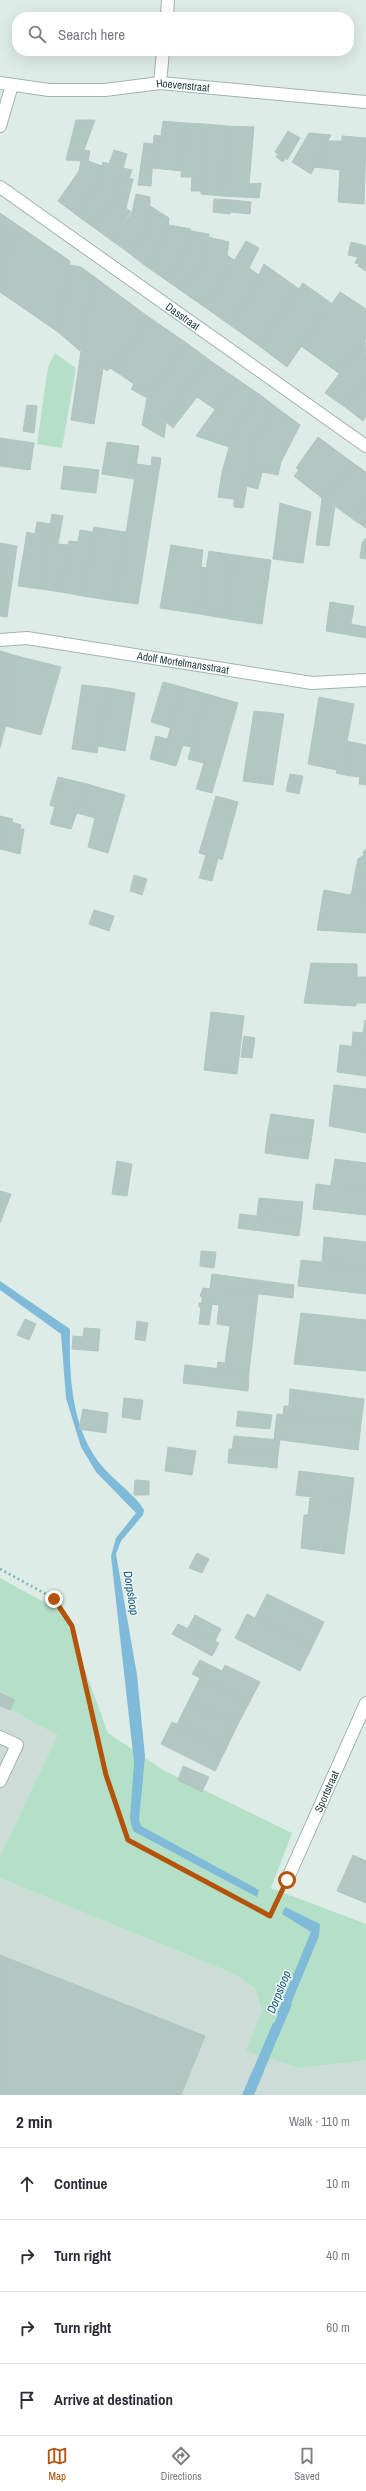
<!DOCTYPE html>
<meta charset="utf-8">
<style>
body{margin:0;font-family:"Archivo Narrow",sans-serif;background:#f7f7f7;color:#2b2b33}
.stop{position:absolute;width:12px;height:12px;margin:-9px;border:3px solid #b45309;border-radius:50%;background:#fff}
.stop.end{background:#b45309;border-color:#fff;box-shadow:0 1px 4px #0008}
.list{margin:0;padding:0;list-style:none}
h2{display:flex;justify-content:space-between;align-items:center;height:52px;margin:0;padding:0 16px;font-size:17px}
h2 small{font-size:13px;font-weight:400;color:#7c7c81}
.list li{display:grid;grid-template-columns:26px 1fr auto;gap:12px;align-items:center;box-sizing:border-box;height:72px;padding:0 16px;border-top:1px solid #e1e1e2}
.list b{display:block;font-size:15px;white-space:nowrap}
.list em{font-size:13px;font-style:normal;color:#7c7c81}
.icon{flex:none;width:22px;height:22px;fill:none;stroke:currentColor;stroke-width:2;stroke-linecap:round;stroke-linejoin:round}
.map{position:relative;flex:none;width:366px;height:2095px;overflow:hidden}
.search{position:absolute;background:#fff;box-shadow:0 4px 16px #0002;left:12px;right:12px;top:12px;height:44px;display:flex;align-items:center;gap:10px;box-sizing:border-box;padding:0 14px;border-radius:16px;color:#7c7c81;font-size:15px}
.sheet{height:340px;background:#fff}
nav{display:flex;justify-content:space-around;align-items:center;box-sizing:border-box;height:56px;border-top:1px solid #e1e1e2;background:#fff;font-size:11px;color:#7c7c81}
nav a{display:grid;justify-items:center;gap:2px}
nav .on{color:#b45309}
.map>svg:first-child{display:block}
.built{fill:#ccdcd7}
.green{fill:#b4e0c7}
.water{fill:#7fbbd8}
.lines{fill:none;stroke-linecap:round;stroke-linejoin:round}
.stream{stroke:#7fbbd8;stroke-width:9}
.building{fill:#b3c7c2;stroke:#b0c6c1}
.minor-casing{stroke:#a1b4b0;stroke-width:14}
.path{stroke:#7bb3ab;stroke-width:2.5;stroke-dasharray:2 3;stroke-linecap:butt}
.minor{stroke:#fff;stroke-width:12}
.route{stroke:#b45309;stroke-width:5}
.labels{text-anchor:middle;stroke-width:3;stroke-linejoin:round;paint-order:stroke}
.street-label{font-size:11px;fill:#1e3d3a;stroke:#eff8f5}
.water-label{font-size:12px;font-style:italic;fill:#125a7f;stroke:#eff8f5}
</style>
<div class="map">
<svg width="366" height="2095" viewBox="0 0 366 2095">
<rect width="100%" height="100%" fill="#deece8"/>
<path class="built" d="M0,1704L59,1734L0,1856Z
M0,1878L234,1974L255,1988L262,2011L300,2068L366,2060V2095H0Z"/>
<path class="green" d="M55,353L76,368L62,448L37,444L48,367Z
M0,1578L64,1613L108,1733L163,1770L292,1833L271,1888L366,1924V2060L300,2068L246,2051L262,2011L255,1988L234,1974L0,1878V1856L58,1735L0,1704Z"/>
<path class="water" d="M0,1281L70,1329C69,1375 71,1429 102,1466C115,1482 133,1492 144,1510L143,1515L121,1541L116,1554L137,1675L145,1756L139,1820L141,1826L259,1890L257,1897L133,1831L130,1818L134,1762L111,1556L116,1538L136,1513L96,1472L81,1447L66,1398L61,1334L0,1290Z
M285,1907L320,1924L319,1936L285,2018L277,2014L311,1932L282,1914Z
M273,2023L282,2027L254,2095H242Z"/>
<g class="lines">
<path class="stream" d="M274,2035L287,2005"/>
</g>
<path class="building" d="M76,120H95L84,150L90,151L88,161L102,166L98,181L78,216L58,201L79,171L81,161L66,160Z
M163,121L185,123L182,171L152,168L154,135L161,136Z
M185,123L205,124L201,191H191L192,177H181Z
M205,124L226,126L223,196L201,194Z
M226,126L254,127L249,184L261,183L259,198L223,196Z
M288,131L300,138L287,160L285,158L283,162L276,157L278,154L275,152Z
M309,133L331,135L311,174L292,162Z
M342,136L366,138L364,204L338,202L340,170L314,167L328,141H342Z
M144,143L154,144L151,186L138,185Z
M114,150L127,154L115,196L93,227L78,216L98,181L103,162L109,164Z
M123,168L132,170L129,179H133L126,208L131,212L111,240L93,227L115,196Z
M136,194L150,197L149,226L129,253L111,240L132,213Z
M214,199L231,200L230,214L213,212Z
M231,200L251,202L250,214L230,212Z
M150,206L169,218L167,237L147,267L129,253L149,226Z
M0,213L22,228L0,261Z
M168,225L191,229L186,251L166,280L147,267L167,237Z
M22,228L70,261L58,332L0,292V261Z
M191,231L209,234L204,261L183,292L166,280L186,251Z
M208,237L229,242L227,255L234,260L206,308L183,292L204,261Z
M246,241L259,248L249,268L259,275L249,296L230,325L206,308Z
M351,242L366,246V254L359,264L355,263L358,257L348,255Z
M366,254V271L358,266Z
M264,264L299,289L258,345L230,325L249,296Z
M70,265L81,267L96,278L87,310L80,351L58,332Z
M96,278L150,318L120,358L118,373L110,368L107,371L103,368L94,424L71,420L87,310Z
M303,283L331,303L287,367L258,345Z
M340,292L366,309V338L340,374L301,346Z
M150,318L188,344L147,398L131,389L134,384L118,373L120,358Z
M365,339L366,378L345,407L325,393Z
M188,344L208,359L167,415L164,438L142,425L147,398Z
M208,359L237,379L216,410L197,397L173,428L166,422L167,415Z
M366,378V416L363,421L345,407Z
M237,379L259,394L234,430L229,447L196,436Z
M259,394L276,407L256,436L243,508L234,507V499L218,497L222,472L234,430Z
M27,405L37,406L34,433L23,431Z
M276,407L300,425L281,462L278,475L262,472L258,489L246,486L256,436Z
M318,437L353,463L322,498L294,476L299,470L296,468Z
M0,438L34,443L30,470L0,466Z
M107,442L139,446L134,479L102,474Z
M152,457L161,458L138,604L115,601L137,464L151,466Z
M353,463L366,472V503L354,520L335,506L329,546L316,545L322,498Z
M64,466L99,470L96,493L61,489Z
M280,503L311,512L303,563L273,559Z
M366,503V528L354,520Z
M52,514L63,516L58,544L68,545L61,592L40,589Z
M37,522L50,524L40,589L18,586L27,532L35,534Z
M94,527L126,532L115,601L83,596Z
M80,530L93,532L83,596L61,592L69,541L78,542Z
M366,538V559L360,558L362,543Z
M0,543L17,546L7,617L0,616Z
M171,545L203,550L201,567L206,568L199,614L160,608Z
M209,551L234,555L223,618L199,614Z
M234,555L271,560L262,624L223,618Z
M330,602L354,606L349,635L326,631Z
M351,624L366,627V638L349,635Z
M0,651L17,656L6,690L14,693L0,748Z
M17,656L61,667L41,735L6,726L14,693L6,690Z
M163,682L182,687L171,728L151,722Z
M82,685L108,688L97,753L72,749Z
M182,687L207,694L191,747L183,745L176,766L161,762Z
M108,688L135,693L125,751L99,746Z
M207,694L238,703L212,793L196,789L204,763L188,759Z
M319,697L354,704L347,741L351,742L345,775L336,773L337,770L308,764Z
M254,711L284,714L273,785L243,781Z
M156,736L167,739L161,762L150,759Z
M351,742L366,745V778L345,775Z
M290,774L303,776L299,794L286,791Z
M58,777L87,784L71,829L50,824L55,807L50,805Z
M360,777L366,778V785L359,784Z
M87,784L125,795L108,853L88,847L95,818L77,813Z
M216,796L238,802L222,860L218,858L212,881L199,878L206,855L199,853Z
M0,816L13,819L12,822L21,825L20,829H24L20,854L0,849Z
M366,849V875L355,873L358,859L364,855L363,852Z
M355,873L366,875V899H363V894L352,891Z
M134,875L147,879L142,895L130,891Z
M324,890L350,895L352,891L363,894V899H366V933L317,930Z
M94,910L114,916L109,931L89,924Z
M311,963L357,964V977H366V1003H356V1006L304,1003Z
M211,1012L244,1016L237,1074L204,1070Z
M365,1020L366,1048L352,1046L353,1032L363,1033Z
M244,1036L255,1038L252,1058L241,1057Z
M340,1045L366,1048V1076L337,1072Z
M334,1085L366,1089V1133L329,1126Z
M271,1114L314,1120L311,1142L267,1136Z
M267,1136L311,1142L308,1159L265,1153Z
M335,1159L366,1163V1190L331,1185Z
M117,1161L132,1164L127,1196L112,1194Z
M316,1184L366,1190V1215L313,1209Z
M0,1191L11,1194L0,1223Z
M259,1198L303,1202L301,1221L257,1215Z
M240,1214L301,1221L299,1236L238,1228Z
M324,1237L366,1242V1267L322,1262Z
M201,1251L216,1252L214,1268L200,1266Z
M301,1260L366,1267V1294L298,1286Z
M212,1274L294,1285L293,1298L210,1288Z
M203,1288L258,1294L249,1372L217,1368L218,1362L225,1363L230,1326L217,1324L219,1305L212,1304L209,1325L199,1324L201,1307H199V1303H202V1297L200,1296Z
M301,1313L366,1320V1371L294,1364Z
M25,1319L36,1324L29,1340L17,1335Z
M137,1321L148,1323L145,1341L135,1339Z
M84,1328L100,1329L98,1351L72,1349L73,1336L83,1337Z
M185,1365L249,1372L248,1391L183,1383Z
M290,1389L364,1399L361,1424L283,1415L284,1406H289Z
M124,1398L143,1400L140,1420L122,1417Z
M83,1409L108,1413L106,1433L79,1429Z
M238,1411L272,1415L270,1429L236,1426Z
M277,1414L361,1424L358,1450L274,1439Z
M234,1436L280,1440L278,1454L232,1449Z
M168,1447L196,1451L192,1475L165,1471Z
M229,1449L278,1454L277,1468L228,1463Z
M299,1471L354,1478L351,1502L296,1495Z
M135,1480L149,1481V1495H134Z
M310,1498L351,1502L344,1554L301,1548L304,1515H308Z
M197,1553L209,1559L202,1573L189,1568Z
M267,1594L324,1622L312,1647L255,1618Z
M247,1614L312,1647L300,1671L235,1638Z
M195,1615L221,1629L215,1641L188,1628Z
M178,1624L219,1643L212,1656L172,1634Z
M200,1660L222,1671L225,1665L260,1682L249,1703L192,1674Z
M200,1678L249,1703L237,1726L188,1702Z
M0,1693L15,1700L10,1710L0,1706Z
M188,1702L237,1726L226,1749L177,1724Z
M172,1722L226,1749L215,1771L161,1744Z
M183,1766L209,1777L202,1792L178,1780Z
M353,1855L366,1861V1903L337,1891Z
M0,1955L205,2036L181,2095H0Z"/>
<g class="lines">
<g class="minor-casing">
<g id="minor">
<path d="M167,17L168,0"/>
<path id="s1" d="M0,83L49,90H105L160,83L366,102"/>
<path d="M160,83L163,51"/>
<path d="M0,126L12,85"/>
<path id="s2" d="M0,187L366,446"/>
<path id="s3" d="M0,640L27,638L312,683L366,680"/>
<path d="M0,1737L17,1745L0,1781"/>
<path id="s4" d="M287,1880L366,1703"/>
</g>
</g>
<path class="path" d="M0,1569L55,1599L72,1626L106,1775L128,1840L270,1916L278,1898"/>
<use href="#minor" class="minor"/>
</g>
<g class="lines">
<path class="route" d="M54,1599L72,1626L106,1775L128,1840L270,1916L287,1880"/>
</g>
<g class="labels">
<g class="street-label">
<text dy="4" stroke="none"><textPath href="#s1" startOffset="184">Hoevenstraat</textPath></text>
<text dy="4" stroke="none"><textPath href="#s2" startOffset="224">Dasstraat</textPath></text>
<text dy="4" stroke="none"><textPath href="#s3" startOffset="185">Adolf Mortelmansstraat</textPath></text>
<text dy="4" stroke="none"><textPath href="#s4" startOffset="97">Sportstraat</textPath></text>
</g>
<g class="water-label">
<text transform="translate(131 1593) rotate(81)" y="4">Dorpsloop</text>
<text transform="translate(279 1992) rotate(-68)" y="4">Dorpsloop</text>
</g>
</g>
</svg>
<div class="stop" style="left:287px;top:1880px"></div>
<div class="stop end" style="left:54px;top:1599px"></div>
<div class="search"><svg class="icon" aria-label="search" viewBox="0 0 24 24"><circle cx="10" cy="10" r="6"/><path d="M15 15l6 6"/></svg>Search here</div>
</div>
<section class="sheet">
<h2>2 min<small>Walk · 110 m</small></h2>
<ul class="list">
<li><svg class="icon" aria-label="ahead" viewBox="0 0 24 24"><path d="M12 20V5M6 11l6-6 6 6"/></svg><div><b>Continue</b></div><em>10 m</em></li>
<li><svg class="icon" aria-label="right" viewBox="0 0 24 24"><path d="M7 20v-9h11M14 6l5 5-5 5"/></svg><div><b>Turn right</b></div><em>40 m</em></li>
<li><svg class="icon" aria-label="right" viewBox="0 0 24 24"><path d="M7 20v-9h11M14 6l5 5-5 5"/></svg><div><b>Turn right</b></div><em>60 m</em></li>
<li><svg class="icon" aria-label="arrive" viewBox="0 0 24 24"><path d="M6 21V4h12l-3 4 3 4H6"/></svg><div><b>Arrive at destination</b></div></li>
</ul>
</section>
<nav>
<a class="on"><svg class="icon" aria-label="map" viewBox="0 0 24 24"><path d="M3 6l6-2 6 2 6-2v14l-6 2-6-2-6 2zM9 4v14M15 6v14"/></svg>Map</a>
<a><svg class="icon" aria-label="directions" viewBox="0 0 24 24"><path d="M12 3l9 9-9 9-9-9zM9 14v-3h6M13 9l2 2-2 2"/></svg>Directions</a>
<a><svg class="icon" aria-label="saved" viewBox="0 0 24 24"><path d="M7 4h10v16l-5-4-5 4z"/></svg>Saved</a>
</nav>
